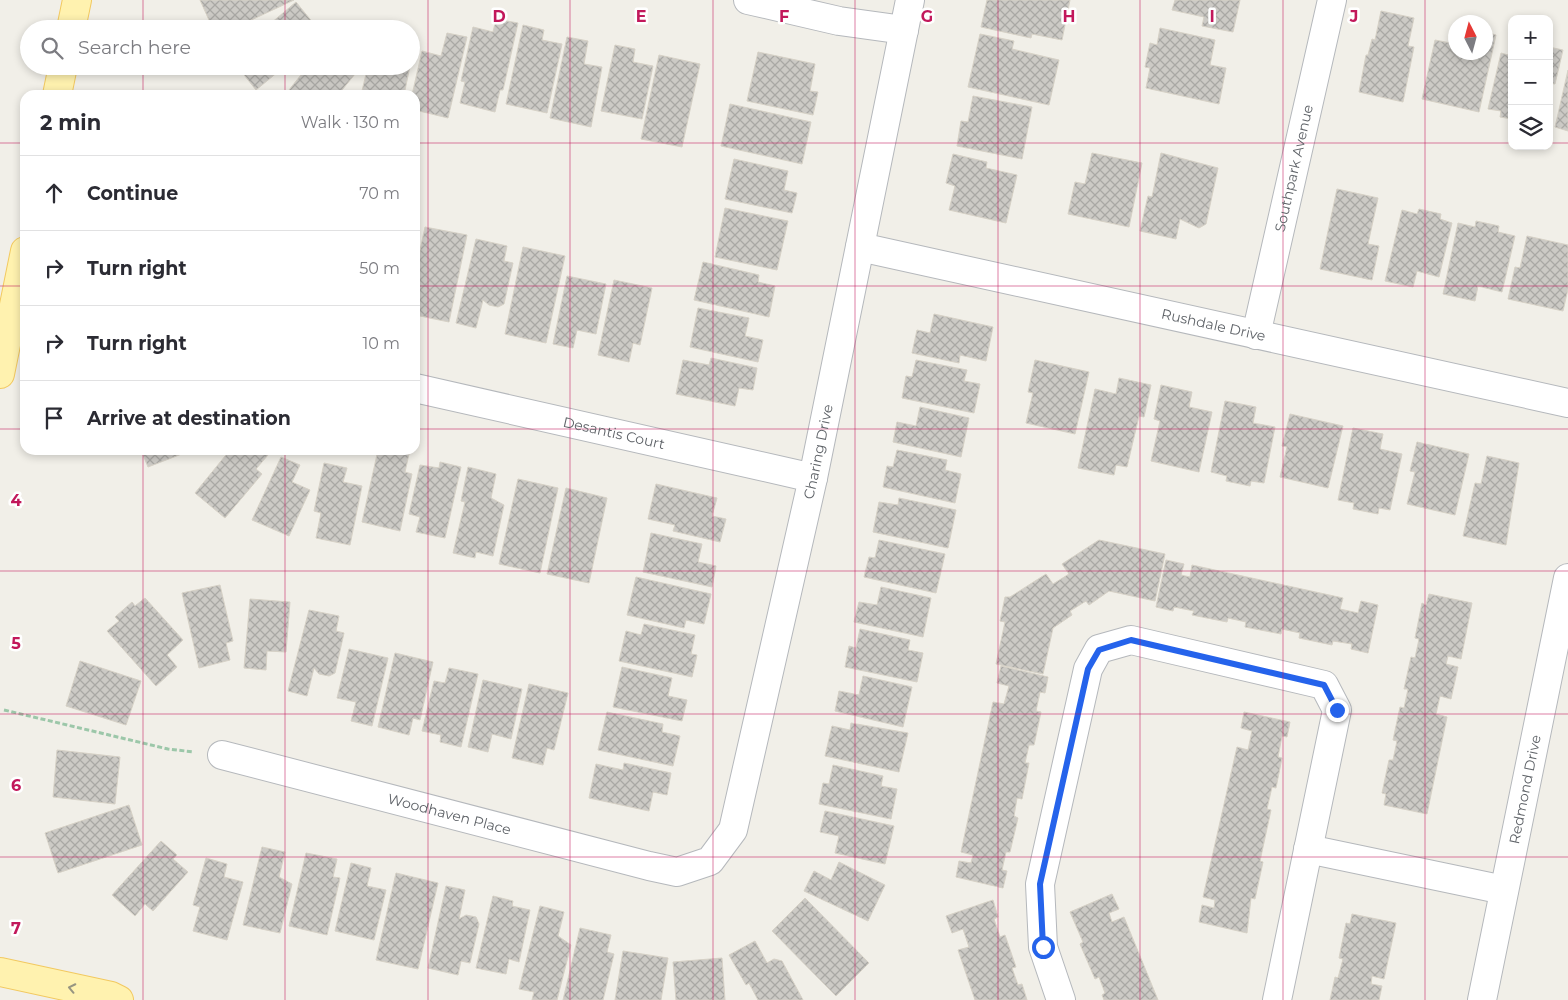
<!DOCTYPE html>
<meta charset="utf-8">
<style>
body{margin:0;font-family:Montserrat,sans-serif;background:#f7f7f7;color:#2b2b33}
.controls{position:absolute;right:15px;top:15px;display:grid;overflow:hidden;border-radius:10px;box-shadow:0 2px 8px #0003}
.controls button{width:45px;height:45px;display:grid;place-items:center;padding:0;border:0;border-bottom:1px solid #e1e1e2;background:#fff;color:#2b2b33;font:25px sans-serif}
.compass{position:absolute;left:1448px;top:15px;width:45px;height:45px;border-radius:50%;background:#fff;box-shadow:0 2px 8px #0003;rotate:354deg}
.stop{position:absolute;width:15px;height:15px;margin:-11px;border:4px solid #2563eb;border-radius:50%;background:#fff}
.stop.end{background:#2563eb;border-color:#fff;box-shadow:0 1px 5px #0008}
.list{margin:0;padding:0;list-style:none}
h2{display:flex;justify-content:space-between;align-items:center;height:65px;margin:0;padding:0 20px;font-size:21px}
h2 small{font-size:16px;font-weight:400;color:#7c7c81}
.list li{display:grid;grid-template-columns:32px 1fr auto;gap:15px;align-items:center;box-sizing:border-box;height:75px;padding:0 20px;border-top:1px solid #e1e1e2}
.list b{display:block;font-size:19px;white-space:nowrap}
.list em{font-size:16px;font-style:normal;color:#7c7c81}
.icon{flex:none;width:28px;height:28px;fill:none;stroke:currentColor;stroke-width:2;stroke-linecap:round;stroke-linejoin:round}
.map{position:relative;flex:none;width:1568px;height:1000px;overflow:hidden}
.search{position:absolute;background:#fff;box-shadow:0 2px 8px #0003;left:20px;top:20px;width:400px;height:55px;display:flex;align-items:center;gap:12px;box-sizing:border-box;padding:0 18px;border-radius:28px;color:#7c7c81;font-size:19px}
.panel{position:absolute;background:#fff;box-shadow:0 2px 8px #0003;left:20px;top:90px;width:400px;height:365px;border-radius:15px}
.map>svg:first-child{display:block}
.building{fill:url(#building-cross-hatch);stroke:#d6d1c6}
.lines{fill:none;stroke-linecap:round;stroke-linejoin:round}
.minor-casing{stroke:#b5b8bc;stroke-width:30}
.major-casing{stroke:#f2c960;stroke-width:30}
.path{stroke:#9cc7a9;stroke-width:3;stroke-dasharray:5 2.5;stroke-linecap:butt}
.minor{stroke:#fff;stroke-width:28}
.major{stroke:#fff2af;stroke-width:28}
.oneway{stroke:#979581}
.route{stroke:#2563eb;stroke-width:6}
.grid{fill:none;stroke:#c2185b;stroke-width:1;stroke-opacity:0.55}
.labels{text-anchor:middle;stroke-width:5;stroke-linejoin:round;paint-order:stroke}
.street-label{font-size:14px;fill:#5f6368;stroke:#fff}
.grid-label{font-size:16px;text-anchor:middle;font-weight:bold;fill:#c2185b;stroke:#fff;stroke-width:5;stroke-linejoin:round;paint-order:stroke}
</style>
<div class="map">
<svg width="1568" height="1000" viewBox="0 0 1568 1000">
<defs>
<pattern id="building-cross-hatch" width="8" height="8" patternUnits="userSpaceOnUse" patternTransform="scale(1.25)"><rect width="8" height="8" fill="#cccac5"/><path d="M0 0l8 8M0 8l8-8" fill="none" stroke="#a9a8a4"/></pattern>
</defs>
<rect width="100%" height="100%" fill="#f1efe8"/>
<path class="building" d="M200,0H294L232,29H213Z
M987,0H1070L1062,40L1032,34L1031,38L981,27Z
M1175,0H1240L1233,32L1202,26L1204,17L1172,10Z
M296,2L318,29H264Z
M1381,11L1414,18L1408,46L1414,47L1403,102L1359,92L1366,55H1368L1372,39L1375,40Z
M496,19L518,23L503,90H500L495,112L460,103L465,82L461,81L473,27L493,32Z
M523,25L544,30L542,40L562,44L547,113L506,104Z
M1160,28L1215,40L1210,65L1226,68L1219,104L1146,88L1150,68L1145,67L1150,43L1157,45Z
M1486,32L1496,35L1479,112L1422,99L1435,40L1456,44V52H1486Z
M447,33L467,37L448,118L415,110V95H412L422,51L441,56Z
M980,34L1014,41L1012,49L1059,60L1049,105L968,87Z
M567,37L588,41L584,64L602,67L591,127L550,118Z
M615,45L635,49L633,62L653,66L642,119L601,111Z
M1549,47L1563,50L1555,84L1549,83Z
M758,52L815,64L810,91L818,92L813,115L747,101Z
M1501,53L1512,56V119L1500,117L1501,111L1488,109Z
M659,55L700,64L682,147L641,139Z
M237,66H285L256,90Z
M308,66H346L355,74L338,95H285Z
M368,66H410L404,95H361Z
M1568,70V131L1555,127Z
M973,96L1032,107L1022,159L957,146L961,121L968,122Z
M730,104L811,122L802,164L721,146Z
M1092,153L1142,163L1129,227L1068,214L1075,182L1085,184Z
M1161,153L1218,168L1206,224L1199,228L1180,219L1176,239L1140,231L1148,196L1152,197Z
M953,154L987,162L986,168L1017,175L1006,223L949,210L955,186L946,183Z
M734,159L788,171L784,190L797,193L792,213L725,199Z
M1337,189L1378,198L1368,244L1379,246L1372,280L1320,269Z
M725,208L788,221L777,270L715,257Z
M1419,209L1441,214L1440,219L1452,223L1439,277L1417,271L1413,287L1385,281L1402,210L1417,214Z
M1476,221L1499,226L1498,232L1515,236L1502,292L1478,286L1475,301L1443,294L1458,223L1475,227Z
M425,227L467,235L449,322L415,315V274Z
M1527,236L1568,245V289L1563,311L1508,299L1515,267L1520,268Z
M476,239L507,246L504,261L513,263L504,304L498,307L489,305L483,300L476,328L456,323Z
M523,247L565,256L546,343L505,334Z
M703,262L759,275L758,282L775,286L769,317L694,300Z
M567,276L606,284L596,334L577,330L573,348L553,344Z
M614,280L652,288L640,345L633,343L629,362L598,355Z
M698,308L749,318L745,336L763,340L758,362L690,347Z
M934,314L993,327L986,361L960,355L959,363L912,353L917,330L930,333Z
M711,358L757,368L753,390L739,388L735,406L676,394L683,360L709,365Z
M916,360L967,370L964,381L980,384L974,413L902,398L906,376L912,377Z
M1035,360L1089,372L1075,434L1026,423L1033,393L1028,392Z
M1119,378L1151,385L1144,417L1139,416L1127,467L1116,465L1114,475L1078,468L1095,389L1116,394Z
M1161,385L1192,392L1189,407L1212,412L1199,472L1151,461L1160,421L1154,419Z
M1225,401L1256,407L1253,423L1275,427L1264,483L1251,481L1250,486L1226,481L1227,476L1211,472Z
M920,407L969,418L961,457L893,442L897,422L916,426Z
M1290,414L1343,426L1328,488L1280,477L1287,447L1282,446Z
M1353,428L1383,434L1380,449L1402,454L1390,510L1379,508L1378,514L1353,509L1354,503L1338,500Z
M1417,442L1469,454L1455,515L1407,504L1415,472L1410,471Z
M141,450H192L148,467Z
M230,450H262L268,455L256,469L262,474L225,518L195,493Z
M378,450H389L409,454L405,472L412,474L400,531L362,522Z
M897,450L947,460L945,470L961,474L955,503L883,487L887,466L893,467Z
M1487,456L1519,463L1506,545L1463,536L1475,483L1481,484Z
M281,457L300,465L292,482L310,490L289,536L252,520Z
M440,462L461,467L445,538L416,532L420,517L409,514L420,465L439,468Z
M324,463L347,468L343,482L362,486L350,545L316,538L321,513L314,511Z
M468,467L496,474L491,498L504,505L493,556L476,552L475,558L453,553L465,502L461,501Z
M518,479L558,488L540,573L499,564Z
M656,484L717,498L712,516L726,519L720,542L673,531L675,525L648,519Z
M566,488L607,498L589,583L547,574Z
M899,498L956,510L948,548L873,532L879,502L898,505Z
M651,533L702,544L698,562L716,566L712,587L643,572Z
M879,540L945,554L936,593L864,577L869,557L875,558Z
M1099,540L1165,554L1155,601L1109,591L1089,605L1086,601L1070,611L1072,615L1053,628L1043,674L996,664L1005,622L1000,621L1005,597H1010L1046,574L1053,584L1069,574L1062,564Z
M1166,560L1184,564L1181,575L1190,577L1192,565L1343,598L1340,609L1358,613L1361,601L1378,605L1368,653L1351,649L1352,644L1333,641L1332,645L1299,638L1300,633L1282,629L1281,634L1245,627L1246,622L1228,618L1227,622L1192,615L1194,611L1174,607L1173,611L1156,607Z
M636,577L711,594L704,624L686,620L684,628L627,615Z
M220,585L233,641L226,643L230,660L199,668L182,593Z
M881,587L931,598L923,637L854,622L859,602L877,605Z
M1429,594L1472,603L1461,659L1448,656L1446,664L1458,667L1451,699L1440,696L1436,714L1447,717L1427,814L1384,805L1386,794L1382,793L1389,760H1393L1397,741L1393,740L1400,707L1404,708L1408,689H1404L1411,657L1415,658L1419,639L1415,638L1422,603L1426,605Z
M145,598L183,640L167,655L177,667L156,686L107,631L119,621L115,617L132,602L135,606Z
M250,599L290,602L286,652L267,651L266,670L244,668Z
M309,610L339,616L336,631L344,633L335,673L329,676L319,674L314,668L307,696L288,691Z
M644,624L695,635L691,654L697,655L692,677L619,661L626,631L641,635Z
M860,629L910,640L908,650L923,653L917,682L845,667L849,646L856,648Z
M349,649L388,658L372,726L351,721L356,702L337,698Z
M395,653L433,662L420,720L413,718L409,735L378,727Z
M80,661L141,681L126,725L66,706Z
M1001,666L1048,677L1045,693L1040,692L1036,711L1041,712L1034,745H1029L1025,763H1029L1022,799L1017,798L1014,816L1018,818L1010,852H1006L1002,870L1007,871L1003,888L956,877L959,861L971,863L973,855L961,852L993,702L1004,704L1009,686L997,683Z
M622,667L672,678L668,696L687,700L682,721L613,707Z
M449,668L478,674L461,747L440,742L441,735L422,731L434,681L445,683Z
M863,676L912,687L903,727L835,711L839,691L859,695Z
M483,680L522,689L511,739L492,734L488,752L468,747Z
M529,684L568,693L554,750L547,748L543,765L512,758Z
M607,712L663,724L662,732L680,736L673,766L598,750Z
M1244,712L1290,722L1287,737L1282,736L1278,757L1282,758L1276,788L1272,787L1267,809L1271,810L1260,861L1263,862L1255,899L1251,898L1247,933L1199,922L1202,905L1214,908L1215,900L1203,897L1237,747L1248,750L1252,731L1241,728Z
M851,723L908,733L899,772L825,756L832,726L850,730Z
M57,750L120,757L115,804L53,797Z
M624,763L671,773L667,795L653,792L649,811L589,798L596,764L623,770Z
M833,765L883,776L881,786L897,789L891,819L819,804L823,783L829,784Z
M129,805L142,845L58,873L45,833Z
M825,811L894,826L885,864L835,853L839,836L820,832Z
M161,841L177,855L173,859L188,872L153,911L145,904L135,916L112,895Z
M262,847L285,852L279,877L292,884L280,933L243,925Z
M306,853L337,859L333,877L340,878L327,935L289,926Z
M206,858L227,864L224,877L243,882L227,940L193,931L200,907L193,905Z
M839,862L885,885L868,921L804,891L814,871L831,880Z
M351,863L371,868L367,886L386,890L374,940L335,931Z
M396,873L438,883L418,969L376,960Z
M446,886L465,890L459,919L466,915L476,917L479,924L470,963L461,961L458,975L428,968Z
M1112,894L1119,909L1109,913L1112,922L1124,917L1158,1000H1104L1102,995L1105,993L1099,977L1095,979L1080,944L1083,942L1070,912Z
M493,896L513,901L512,906L530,910L519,962L509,959L506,974L476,968Z
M805,898L869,963L836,996L772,931Z
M993,900L998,917L994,919L1000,937L1005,935L1016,967L1012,968L1018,985L1022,984L1027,1000H975L958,950L969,947L963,929L952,933L946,916Z
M540,906L564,912L558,936L571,945L557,1000H532L534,992L519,989Z
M1352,914L1396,923L1384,979L1372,976L1371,984L1382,986L1379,1000H1330L1335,977L1338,978L1343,959L1339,958L1346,923L1350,924Z
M580,928L611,935L607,952L614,954L603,1000H563Z
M755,941L767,963L774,959L782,961L803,1000H758L749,983L746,985L729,955Z
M623,951L668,958L661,1000H615Z
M722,958L725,1000H676L673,962Z"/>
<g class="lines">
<g class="minor-casing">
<g id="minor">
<path d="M748,0L839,21L904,30"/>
<path id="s1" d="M860,247L1568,403"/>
<path id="s2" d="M1256,335L1332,0"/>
<path id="s3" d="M415,388L813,478"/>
<path id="s4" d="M222,755L649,866L677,872L710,861L733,830L813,478L910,0"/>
<path d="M1308,849L1504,890"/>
<path d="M1061,1000L1043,947L1040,884L1088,669L1099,649L1131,640L1324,685L1337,710L1277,1000"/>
<path id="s5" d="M1482,1000L1568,578"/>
</g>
</g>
<g class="major-casing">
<path id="major" d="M71,29L77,0
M57,95L63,66
M0,374L25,251
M0,972L111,996L119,1000"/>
</g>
<path class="path" d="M4,710L168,749L194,752"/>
<use href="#minor" class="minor"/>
<use href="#major" class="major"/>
</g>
<defs><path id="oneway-chevron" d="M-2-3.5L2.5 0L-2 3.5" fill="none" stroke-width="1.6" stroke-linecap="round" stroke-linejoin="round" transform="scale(1.25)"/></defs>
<use class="oneway" href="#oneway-chevron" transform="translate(72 988) rotate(-168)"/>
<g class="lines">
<path class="route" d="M1043,947L1040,884L1088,669L1099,650L1131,640L1324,685L1337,710"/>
</g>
<path class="grid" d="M143,0V29M285,0V29M428,0V1000M570,0V1000M713,0V1000M855,0V1000M998,0V1000M1140,0V1000M1283,0V1000M1425,0V1000M143,66V95M285,66V95M0,143H25M415,143H1512M1549,143H1568M0,286H25M415,286H1568M0,429H25M415,429H1568M143,450V1000M285,450V1000M0,571H1568M0,714H1568M0,857H1568"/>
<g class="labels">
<g class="street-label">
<text dy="5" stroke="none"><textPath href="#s2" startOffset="171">Southpark Avenue</textPath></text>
<text dy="5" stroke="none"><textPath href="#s1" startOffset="362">Rushdale Drive</textPath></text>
<text dy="5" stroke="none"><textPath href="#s3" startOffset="204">Desantis Court</textPath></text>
<text dy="5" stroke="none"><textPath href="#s4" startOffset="931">Charing Drive</textPath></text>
<text dy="5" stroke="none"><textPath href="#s5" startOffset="215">Redmond Drive</textPath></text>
<text dy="5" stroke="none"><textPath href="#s4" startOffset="235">Woodhaven Place</textPath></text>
</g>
</g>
<g class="grid-label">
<text x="499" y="22">D</text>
<text x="641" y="22">E</text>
<text x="784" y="22">F</text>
<text x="927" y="22">G</text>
<text x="1069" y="22">H</text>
<text x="1212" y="22">I</text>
<text x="1354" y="22">J</text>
<text x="16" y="506">4</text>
<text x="16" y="649">5</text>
<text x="16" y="791">6</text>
<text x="16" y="934">7</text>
</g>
</svg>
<div class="controls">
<button>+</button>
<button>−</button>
<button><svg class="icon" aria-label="layers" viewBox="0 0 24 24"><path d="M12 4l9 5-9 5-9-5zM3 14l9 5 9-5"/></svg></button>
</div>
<svg class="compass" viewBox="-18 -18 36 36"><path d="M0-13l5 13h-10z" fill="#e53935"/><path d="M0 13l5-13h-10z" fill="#7c7c81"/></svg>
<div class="stop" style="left:1043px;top:947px"></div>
<div class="stop end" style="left:1337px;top:710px"></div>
<div class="search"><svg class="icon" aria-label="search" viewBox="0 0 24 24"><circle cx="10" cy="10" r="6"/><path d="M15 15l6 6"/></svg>Search here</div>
<section class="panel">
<h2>2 min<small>Walk · 130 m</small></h2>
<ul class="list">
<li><svg class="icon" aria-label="ahead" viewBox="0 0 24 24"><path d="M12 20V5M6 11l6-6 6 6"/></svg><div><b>Continue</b></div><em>70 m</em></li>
<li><svg class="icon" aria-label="right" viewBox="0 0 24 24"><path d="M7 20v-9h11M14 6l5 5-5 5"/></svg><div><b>Turn right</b></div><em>50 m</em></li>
<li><svg class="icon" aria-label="right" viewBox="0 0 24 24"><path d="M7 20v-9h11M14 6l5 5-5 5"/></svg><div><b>Turn right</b></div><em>10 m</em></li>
<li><svg class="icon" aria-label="arrive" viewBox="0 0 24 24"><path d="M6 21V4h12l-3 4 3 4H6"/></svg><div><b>Arrive at destination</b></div></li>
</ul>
</section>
</div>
